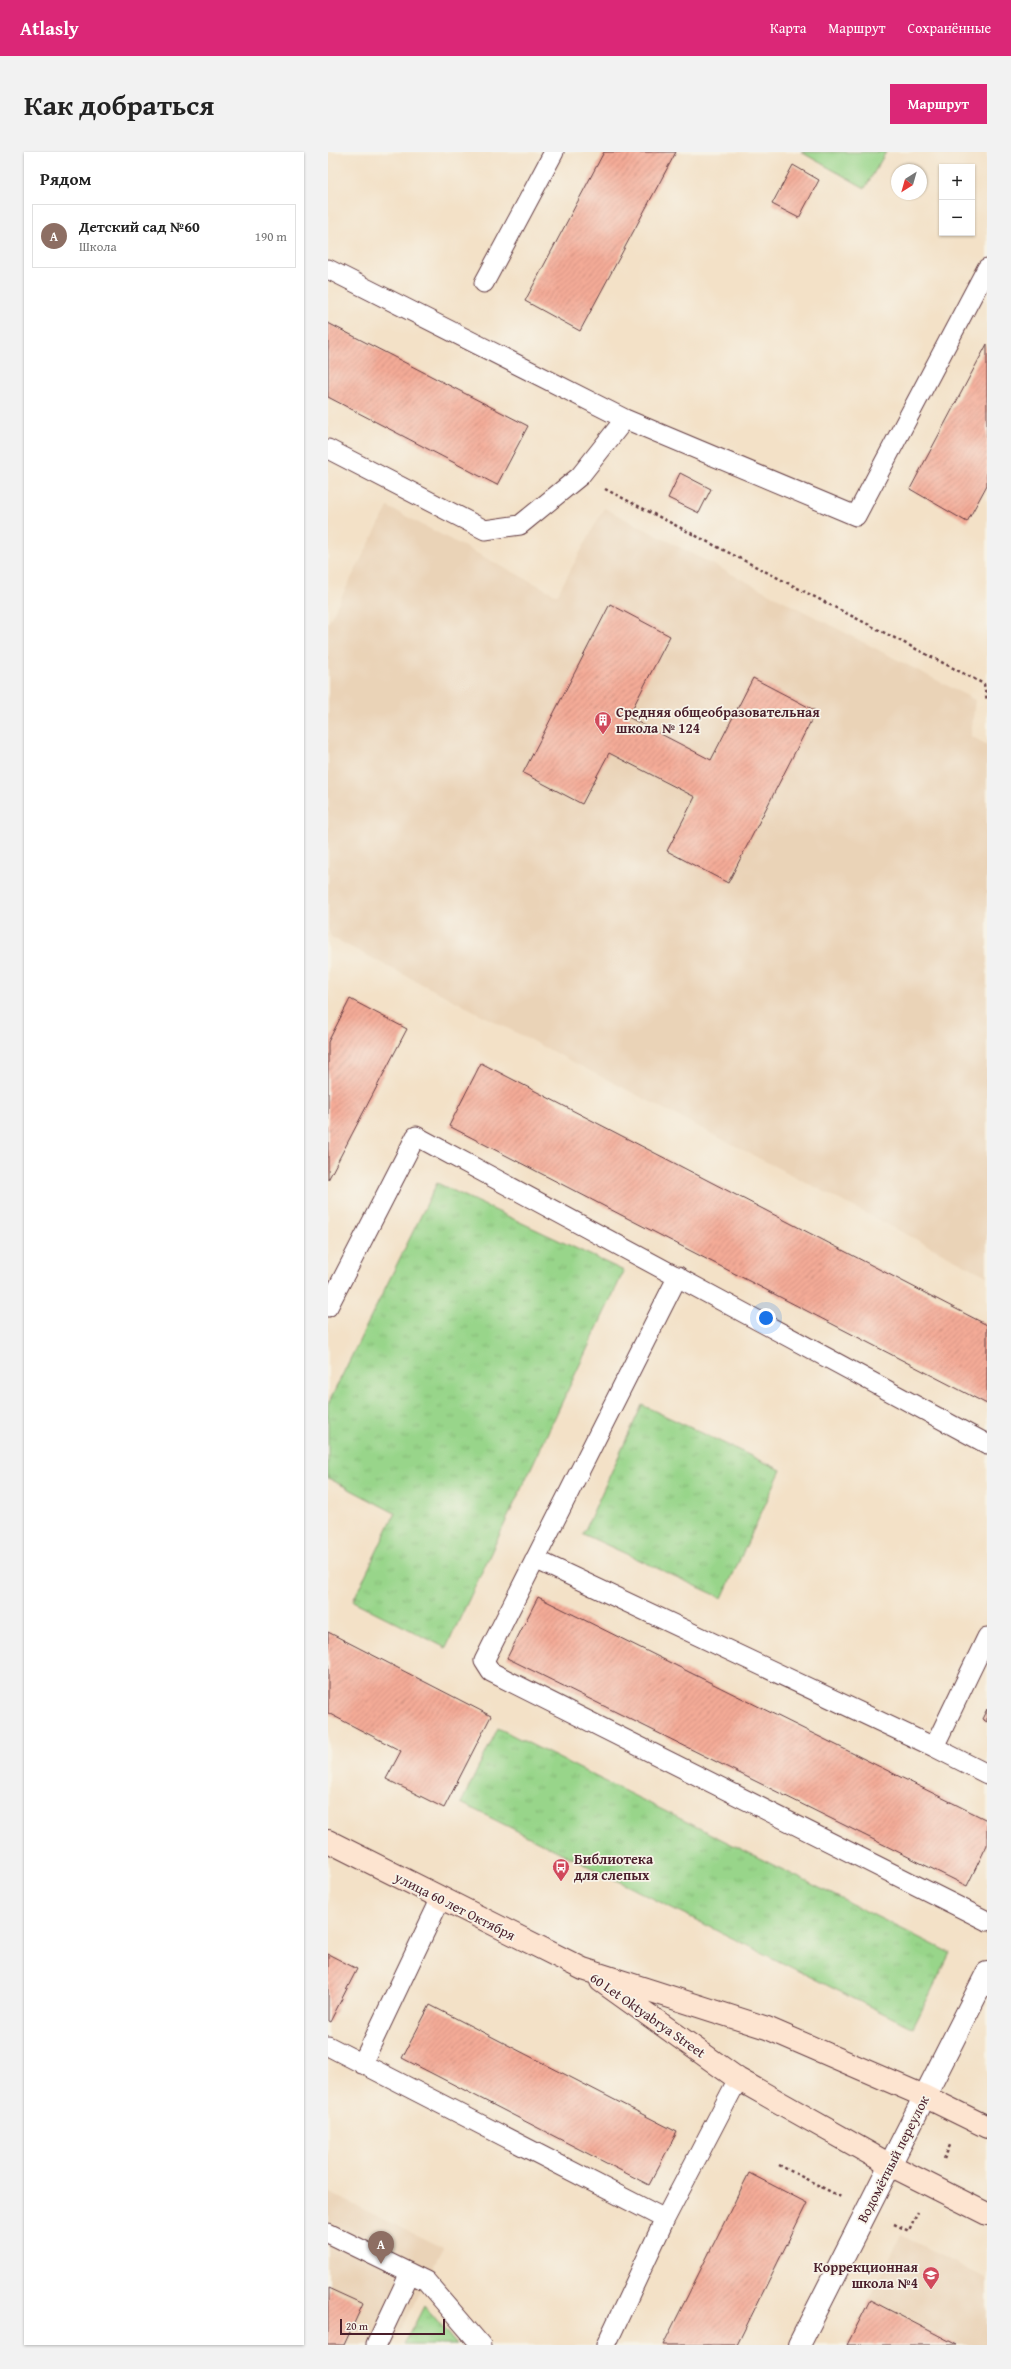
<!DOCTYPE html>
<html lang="ru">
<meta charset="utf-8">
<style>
body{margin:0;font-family:"Gentium Book Plus",serif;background:#f2f2f2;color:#222}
.controls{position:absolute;right:12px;top:12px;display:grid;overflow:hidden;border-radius:0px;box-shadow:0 1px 3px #0004}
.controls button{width:36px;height:36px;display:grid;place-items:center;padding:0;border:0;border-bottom:1px solid #e0e0e0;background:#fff;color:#222;font:20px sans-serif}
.compass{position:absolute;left:563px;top:12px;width:36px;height:36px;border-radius:50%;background:#fff;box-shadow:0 1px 3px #0004;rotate:217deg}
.scale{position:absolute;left:12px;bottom:10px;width:105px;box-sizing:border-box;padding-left:4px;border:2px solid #4a1f2b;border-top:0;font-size:11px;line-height:14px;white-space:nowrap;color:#4a1f2b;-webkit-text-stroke:3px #f7f3e8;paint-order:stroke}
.you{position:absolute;left:438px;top:1166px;width:14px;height:14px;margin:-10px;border:3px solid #fff;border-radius:50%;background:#1a73e8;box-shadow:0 0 0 6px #1a73e833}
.badge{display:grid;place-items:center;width:26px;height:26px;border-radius:50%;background:#db2777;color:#fff;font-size:13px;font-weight:700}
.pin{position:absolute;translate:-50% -33px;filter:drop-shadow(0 1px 2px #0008)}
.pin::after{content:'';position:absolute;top:21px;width:14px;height:12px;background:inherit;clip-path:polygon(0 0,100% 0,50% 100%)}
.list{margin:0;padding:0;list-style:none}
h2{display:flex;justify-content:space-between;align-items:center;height:52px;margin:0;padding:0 16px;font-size:17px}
h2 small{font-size:13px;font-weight:400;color:#767676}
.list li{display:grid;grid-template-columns:26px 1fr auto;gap:12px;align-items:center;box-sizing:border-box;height:64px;margin:0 8px 8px;padding:0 8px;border:1px solid #e0e0e0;border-radius:0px}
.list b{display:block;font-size:15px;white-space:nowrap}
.list p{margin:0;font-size:13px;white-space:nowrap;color:#767676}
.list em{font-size:13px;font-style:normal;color:#767676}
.map{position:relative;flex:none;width:659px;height:2193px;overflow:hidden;border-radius:0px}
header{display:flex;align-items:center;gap:24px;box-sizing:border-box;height:56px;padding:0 20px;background:#db2777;color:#fff}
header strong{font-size:19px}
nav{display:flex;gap:22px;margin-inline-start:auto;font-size:14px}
.intro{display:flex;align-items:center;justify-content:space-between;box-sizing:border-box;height:96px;padding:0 24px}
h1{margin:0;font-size:28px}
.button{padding:10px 18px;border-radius:0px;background:#db2777;color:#fff;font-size:14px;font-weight:700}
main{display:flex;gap:24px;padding:0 24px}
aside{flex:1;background:#fff;border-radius:0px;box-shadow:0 1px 3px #0004}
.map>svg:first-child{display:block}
.built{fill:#ead3b7}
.park{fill:url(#park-tufts);stroke:#717a5a}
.pitch{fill:#98d58a;stroke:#717a5a}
.building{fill:url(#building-hatch)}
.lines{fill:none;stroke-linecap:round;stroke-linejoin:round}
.lane-casing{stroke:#633c42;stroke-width:21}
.street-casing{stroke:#633c42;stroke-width:24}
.secondary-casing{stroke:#633c42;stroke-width:24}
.path{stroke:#633c42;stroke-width:2.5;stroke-dasharray:3 3;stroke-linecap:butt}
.lane{stroke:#fff;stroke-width:19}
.street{stroke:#fff;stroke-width:22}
.secondary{stroke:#fde4d0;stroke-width:22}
.labels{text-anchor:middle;stroke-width:3.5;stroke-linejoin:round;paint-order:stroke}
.poi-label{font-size:14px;font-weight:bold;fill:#4a1f2b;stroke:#f7f3e8;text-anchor:start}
.street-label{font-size:14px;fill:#4a1f2b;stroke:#f7f3e8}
</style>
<header>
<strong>Atlasly</strong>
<nav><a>Карта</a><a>Маршрут</a><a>Сохранённые</a></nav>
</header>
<div class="intro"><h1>Как добраться</h1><a class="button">Маршрут</a></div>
<main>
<aside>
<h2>Рядом<small></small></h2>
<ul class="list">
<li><span class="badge" style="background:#8d6e63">A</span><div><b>Детский сад №60</b><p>Школа</p></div><em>190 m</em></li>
</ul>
</aside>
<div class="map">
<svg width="659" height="2193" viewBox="0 0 659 2193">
<defs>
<pattern id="park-tufts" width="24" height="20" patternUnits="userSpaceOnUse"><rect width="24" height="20" fill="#98d58a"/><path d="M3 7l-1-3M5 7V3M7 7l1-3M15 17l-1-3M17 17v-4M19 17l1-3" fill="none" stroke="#84b677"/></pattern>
<pattern id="building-hatch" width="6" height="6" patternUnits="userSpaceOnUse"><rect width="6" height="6" fill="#f4ab97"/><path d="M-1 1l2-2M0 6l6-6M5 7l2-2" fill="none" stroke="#c88b7b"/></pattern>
</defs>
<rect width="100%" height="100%" fill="#f7f3e8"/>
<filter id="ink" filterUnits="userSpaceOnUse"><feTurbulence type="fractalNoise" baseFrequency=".025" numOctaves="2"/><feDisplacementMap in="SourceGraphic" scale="8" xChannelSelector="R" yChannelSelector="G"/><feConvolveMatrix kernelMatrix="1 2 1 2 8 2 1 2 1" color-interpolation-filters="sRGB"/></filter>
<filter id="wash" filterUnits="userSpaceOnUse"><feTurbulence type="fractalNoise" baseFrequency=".012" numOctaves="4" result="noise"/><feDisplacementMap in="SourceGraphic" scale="16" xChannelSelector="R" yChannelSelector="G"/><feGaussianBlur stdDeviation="0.9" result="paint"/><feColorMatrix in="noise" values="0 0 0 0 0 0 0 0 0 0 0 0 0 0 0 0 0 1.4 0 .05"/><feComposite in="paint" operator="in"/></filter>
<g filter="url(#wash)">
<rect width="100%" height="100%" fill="#f3e1c7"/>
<path class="built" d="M60,355L229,443L276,356L647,548L643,584L659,593V1124L3,785L0,778V471Z
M0,2040L115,2096L65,2193H0Z
M573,2083L659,2127V2193H519Z"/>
<path class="park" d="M109,1031L296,1119L118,1496L25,1449L67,1361L0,1326V1252Z
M314,1253L453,1318L394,1446L255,1382Z
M170,1576L622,1801L585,1876L133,1651Z
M96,2154L129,2193H76Z"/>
<path class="pitch" d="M473,0H558L537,36Z"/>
<g id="blocks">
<path class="building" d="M276,0H348L252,179L197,149Z
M465,13L491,28L471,66L444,52Z
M0,171L200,274L169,333L0,245Z
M659,192V333L639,370L582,337Z
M352,321L383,337L371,361L340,346Z
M282,452L342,484L300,565L383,608L425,526L488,559L400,731L339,699L367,645L281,601L254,652L195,621Z
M22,847L79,877L0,1028V890Z
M153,911L659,1173V1252L121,974Z
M210,1445L659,1668V1693L639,1734L179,1506Z
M0,1480L163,1564L116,1656L58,1627L73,1599L0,1561Z
M659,1557V1570L654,1567Z
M0,1802L29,1817L2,1870L0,1869Z
M102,1853L349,1980L321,2033L74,1906Z
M421,2021L479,2051L409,2193H335Z
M0,2136L35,2152L16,2193H0Z
M542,2148L629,2193H519Z"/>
</g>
</g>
<g filter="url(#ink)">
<use href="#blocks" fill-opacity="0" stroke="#633c42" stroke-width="1"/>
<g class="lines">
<g class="lane-casing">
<path id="lane" d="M0,117L297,267
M156,131L226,0
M0,297L157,378L192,373L252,324L297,267L528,364L659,116
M350,1124L156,1509L163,1520L659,1769
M0,1155L88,984L659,1292
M207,1407L606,1595
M659,1485L606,1595L659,1622
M0,1894L337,2067
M34,1912L113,1746
M0,2081L98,2129L153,2193
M48,2193L82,2121
M278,2193L337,2067L410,1927"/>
</g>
<g class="street-casing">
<path id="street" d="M471,2193L659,1821"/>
</g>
<g class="secondary-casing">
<path id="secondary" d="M0,1689L255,1817L439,1876L596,1944L659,1975
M273,1829L410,1927L562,2013L659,2062"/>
</g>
<path class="path" d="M277,337L656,532L659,549
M616,2007L623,1991
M451,2013L513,2045
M566,2072L581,2079L590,2060"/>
<use href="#lane" class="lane"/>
<use href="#street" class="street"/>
<use href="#secondary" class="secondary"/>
</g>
</g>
<defs>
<g id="building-pin" transform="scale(0.9)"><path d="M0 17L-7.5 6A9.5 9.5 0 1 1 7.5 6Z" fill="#d1495b" stroke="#f7f3e8"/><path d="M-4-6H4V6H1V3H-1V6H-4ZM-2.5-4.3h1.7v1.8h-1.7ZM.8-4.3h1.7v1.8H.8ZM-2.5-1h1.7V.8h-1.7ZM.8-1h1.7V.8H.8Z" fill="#fff"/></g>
<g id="bus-pin" transform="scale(0.9)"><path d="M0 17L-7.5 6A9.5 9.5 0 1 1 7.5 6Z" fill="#d1495b" stroke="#f7f3e8"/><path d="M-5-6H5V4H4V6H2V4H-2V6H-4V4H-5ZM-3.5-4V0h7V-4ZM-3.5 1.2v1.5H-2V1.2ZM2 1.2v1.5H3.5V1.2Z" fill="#fff"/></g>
<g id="school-pin" transform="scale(0.9)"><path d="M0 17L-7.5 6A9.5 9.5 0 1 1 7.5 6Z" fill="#d1495b" stroke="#f7f3e8"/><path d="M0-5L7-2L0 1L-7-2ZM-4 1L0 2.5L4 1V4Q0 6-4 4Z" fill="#fff"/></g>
</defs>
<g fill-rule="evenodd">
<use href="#building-pin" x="275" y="568"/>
<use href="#bus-pin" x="233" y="1715"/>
<use href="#school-pin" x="603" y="2123"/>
</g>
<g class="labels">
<g class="poi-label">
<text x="288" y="565">Средняя общеобразовательная<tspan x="288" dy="16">школа № 124</tspan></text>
<text x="246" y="1712">Библиотека<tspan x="246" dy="16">для слепых</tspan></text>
<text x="590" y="2120" text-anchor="end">Коррекционная<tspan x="590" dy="16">школа №4</tspan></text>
</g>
<g class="street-label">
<text transform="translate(127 1754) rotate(27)" y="5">улица 60 лет Октября</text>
<text transform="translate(320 1863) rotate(35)" y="5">60 Let Oktyabrya Street</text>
<text transform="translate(565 2007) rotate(-63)" y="5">Водомётный переулок</text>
</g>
</g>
</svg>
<div class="controls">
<button>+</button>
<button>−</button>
</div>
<svg class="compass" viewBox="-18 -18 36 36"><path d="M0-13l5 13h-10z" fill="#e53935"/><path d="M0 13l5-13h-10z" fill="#767676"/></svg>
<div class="scale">20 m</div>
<div class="you"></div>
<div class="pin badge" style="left:53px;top:2112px;background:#8d6e63">A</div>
</div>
</main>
